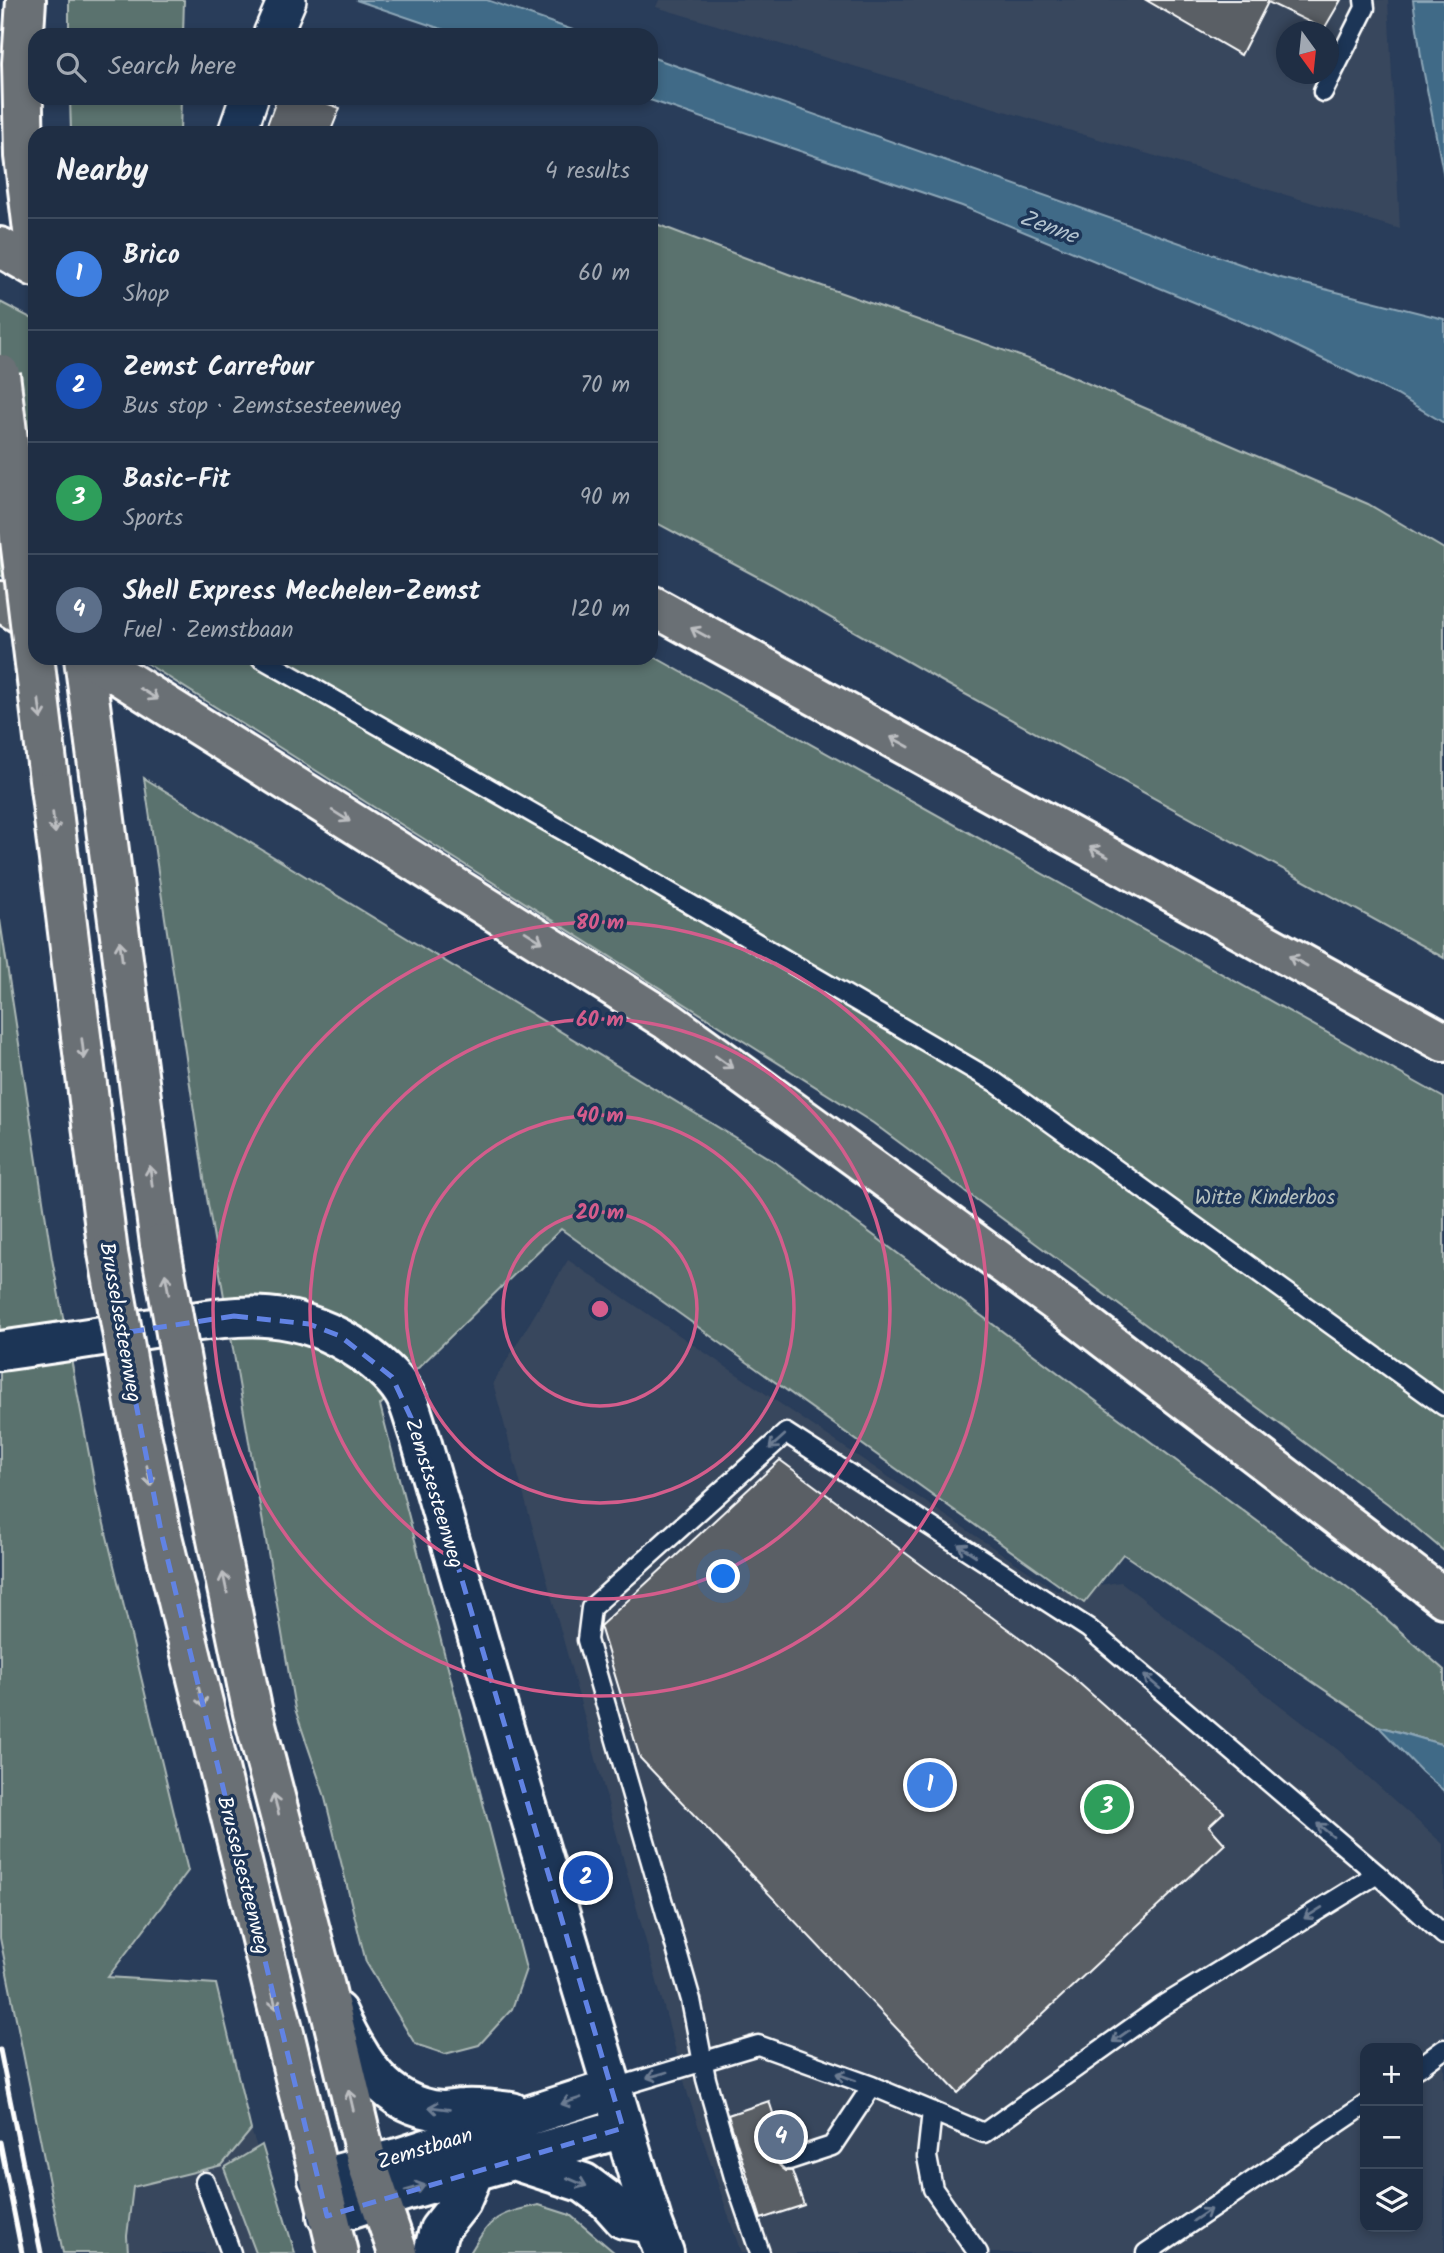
<!DOCTYPE html>
<meta charset="utf-8">
<style>
body{margin:0;font-family:Kalam,sans-serif;background:#27364b;color:#f1f3f6}
.controls{position:absolute;right:21px;bottom:21px;display:grid;overflow:hidden;border-radius:14px;box-shadow:0 4px 10px #0003}
.controls button{width:63px;height:63px;display:grid;place-items:center;padding:0;border:0;border-bottom:2px solid #3c4a5d;background:#1f2e44;color:#f1f3f6;font:35px sans-serif}
.compass{position:absolute;left:1276px;top:21px;width:63px;height:63px;border-radius:50%;background:#1f2e44;box-shadow:0 4px 10px #0003;rotate:165deg}
.you{position:absolute;left:724px;top:1577px;width:24px;height:24px;margin:-18px;border:5px solid #fff;border-radius:50%;background:#1a73e8;box-shadow:0 0 0 10px #1a73e833}
.badge{display:grid;place-items:center;width:46px;height:46px;border-radius:50%;background:#ff9aa2;color:#fff;font-size:23px;font-weight:700}
.pin{position:absolute;translate:-50% -50%;border:4px solid #fff;box-shadow:0 2px 7px #0006}
.list{margin:0;padding:0;list-style:none}
h2{display:flex;justify-content:space-between;align-items:center;height:91px;margin:0;padding:0 28px;font-size:30px}
h2 small{font-size:23px;font-weight:400;color:#a1a8b2}
.list li{display:grid;grid-template-columns:46px 1fr auto;gap:21px;align-items:center;box-sizing:border-box;height:112px;padding:0 28px;border-top:2px solid #3c4a5d}
.list b{display:block;font-size:26px;white-space:nowrap}
.list p{margin:0;font-size:23px;white-space:nowrap;color:#a1a8b2}
.list em{font-size:23px;font-style:normal;color:#a1a8b2}
.icon{flex:none;width:38px;height:38px;fill:none;stroke:currentColor;stroke-width:2;stroke-linecap:round;stroke-linejoin:round}
.map{position:relative;flex:none;width:1444px;height:2253px;overflow:hidden}
.search{position:absolute;background:#1f2e44;box-shadow:0 4px 10px #0003;left:28px;top:28px;width:630px;height:77px;display:flex;align-items:center;gap:18px;box-sizing:border-box;padding:0 24px;border-radius:21px;color:#a1a8b2;font-size:26px}
.panel{position:absolute;background:#1f2e44;box-shadow:0 4px 10px #0003;left:28px;top:126px;width:630px;height:539px;border-radius:21px}
.map>svg:first-child{display:block}
.built{fill:#38475d;fill-rule:evenodd}
.green{fill:#5a726e;stroke:#acb8b6;stroke-width:2}
.water{fill:#406a87;stroke:#8ca6b7;stroke-width:2}
.building{fill:#5a5f65;stroke:#fff;stroke-width:2}
.lines{fill:none;stroke-linecap:round;stroke-linejoin:round}
.service-casing{stroke:#fff;stroke-width:23}
.minor-casing{stroke:#fff;stroke-width:42}
.tertiary-casing{stroke:#fff;stroke-width:44}
.primary-casing{stroke:#fff;stroke-width:44}
.motorway-casing{stroke:#fff;stroke-width:44}
.service{stroke:#1d3557;stroke-width:18}
.minor{stroke:#1d3557;stroke-width:37}
.tertiary{stroke:#1d3557;stroke-width:38}
.primary{stroke:#6b6f75;stroke-width:38}
.motorway{stroke:#6b6f75;stroke-width:38}
.rail{stroke:#fff;stroke-width:5}
.primary-bridge-casing{stroke:#fff;stroke-width:44;stroke-linecap:butt}
.primary-bridge{stroke:#6b6f75;stroke-width:38}
.oneway{stroke:#bcbec1}
.oneway2{stroke:#6c7c92}
.marked{fill:none;stroke:#6183e4;stroke-width:5;stroke-dasharray:14 9;stroke-linejoin:round}
.ring{fill:none;stroke:#d45d8c;stroke-width:3.5}
.labels{text-anchor:middle;stroke-width:7;stroke-linejoin:round;paint-order:stroke}
.park-label{font-size:21px;fill:#b5c0be;stroke:#1d3557}
.street-label{font-size:21px;fill:#fff;stroke:#1d3557}
.water-label{font-size:23px;font-style:italic;fill:#b3c3cf;stroke:#1d3557}
.centre{fill:#d45d8c;stroke:#1d3557;stroke-width:3.5}
.ring-label{font-size:21px;text-anchor:middle;font-weight:bold;fill:#d45d8c;stroke:#1d3557;stroke-width:7;stroke-linejoin:round;paint-order:stroke}
</style>
<div class="map">
<svg width="1444" height="2253" viewBox="0 0 1444 2253">
<rect width="100%" height="100%" fill="#293d5a"/>
<filter id="ink" filterUnits="userSpaceOnUse"><feTurbulence type="fractalNoise" baseFrequency=".0143" numOctaves="2"/><feDisplacementMap in="SourceGraphic" scale="14" xChannelSelector="R" yChannelSelector="G"/><feConvolveMatrix kernelMatrix="1 2 1 2 8 2 1 2 1" color-interpolation-filters="sRGB"/></filter>
<g filter="url(#ink)">
<path class="built" d="M659,0H1388L1400,229L656,7ZM1286,32H1328V74H1286Z
M568,1260L1057,1591L1121,1582L1338,1750L1444,1845V2253H741L688,2095L493,1383ZM1365,2048H1418V2227H1365Z
M251,2130L293,2253H128L127,2236L133,2187L222,2165Z"/>
<path class="green" d="M69,0H184L183,35H69Z
M70,98H181L180,133H71Z
M651,222L791,275L1045,365L1368,504L1444,549V958L945,683L771,584L651,520Z
M0,302L35,320V596L0,575Z
M651,655L1444,1098V1551L1388,1504L873,1123L138,658H651Z
M144,778L775,1162L1374,1608L1444,1670V1745L1378,1726L1123,1554L1084,1603L561,1229L380,1405L526,1969L512,2009L479,2045L445,2054L415,2044L366,1962L324,1794L295,1709L207,1198Z
M0,920L52,1259L96,1491L188,1871L108,1977L216,1984L251,2130L222,2165L133,2187L127,2236L128,2253H63L0,1938Z
M262,2145L295,2253H256L224,2168Z
M539,2205L570,2215L615,2253H470C492,2216 497,2214 539,2205Z"/>
<path class="water" d="M356,0H487L587,35H459Z
M1413,0H1444V177L1422,63Z
M651,57L1277,277L1444,319V423L1397,395L1271,334L962,206L644,98H651Z
M1378,1726L1444,1745V1791L1422,1772Z"/>
<path class="building" d="M1146,0H1341L1324,29L1268,2L1241,55Z
M277,98H312L340,108L330,133H264Z
M780,1460L1070,1675L1224,1812L1209,1826L1225,1844L958,2093L640,1758L600,1626Z
M769,2101L785,2149L778,2157V2164L786,2171H792L804,2205L761,2219L728,2115Z"/>
<g class="lines">
<g class="service-casing">
<path id="service" d="M1323,92L1365,8L1364,0
M261,658L606,855L995,1082L1444,1406
M1418,2068L1444,2049
M611,2089L758,2045L872,2086L984,2133L1161,2007L1377,1874L1444,1935
M932,2111L927,2157L933,2189L978,2253
M789,2160L832,2146L872,2086
M205,2182L231,2253
M760,2253L734,2177L706,2079L691,2000L587,1640L591,1608L786,1433L1088,1628L1377,1874
M1146,2253L1365,2105"/>
</g>
<g class="minor-casing">
<path id="minor" d="M272,35L287,0
M237,133L249,98"/>
</g>
<g class="tertiary-casing">
<path id="tertiary" d="M0,1351C51,1344 102,1336 153,1328C234,1316 290,1302 362,1352C379,1364 396,1378 406,1397C412,1410 415,1424 420,1437L511,1752L653,2224L664,2253
M337,2012C359,2059 384,2106 441,2111C448,2111 456,2109 463,2109C480,2108 496,2110 512,2112
M513,2160L584,2183L607,2200L624,2219L653,2224
M318,2179L398,2158L611,2089
M327,2216L408,2190L623,2128
M433,2253L439,2230L461,2202L474,2172"/>
</g>
<g class="primary-casing">
<path id="primary" d="M26,0L22,63L24,156L35,247
M84,658L160,1244
M46,755L108,1253
M188,1400L253,1713L325,1987L368,2166L398,2253
M136,1409L162,1536L338,2253"/>
</g>
<g class="motorway-casing">
<path id="motorway" d="M0,247L35,267
M0,601L35,623
M651,605L1444,1042
M91,658L668,1021L1067,1310L1444,1598"/>
</g>
<use href="#service" class="service"/>
<use href="#minor" class="minor"/>
<use href="#tertiary" class="tertiary"/>
<use href="#primary" class="primary"/>
<use href="#motorway" class="motorway"/>
<path class="rail" d="M0,2050L41,2253
M0,2142L22,2253"/>
<g class="primary-bridge-casing">
<path id="primary-bridge" d="M0,374L46,755
M160,1244L188,1400
M108,1253L136,1409"/>
</g>
<use href="#primary-bridge" class="primary-bridge"/>
</g>
<defs><path id="oneway-shaft" d="M-6 0H5M1.5-3L5.5 0L1.5 3" fill="none" stroke-width="1.6" stroke-linecap="round" stroke-linejoin="round" transform="scale(1.75)"/></defs>
<g class="oneway">
<use href="#oneway-shaft" transform="translate(700 633) rotate(-151)"/>
<use href="#oneway-shaft" transform="translate(149 694) rotate(32)"/>
<use href="#oneway-shaft" transform="translate(40 709) rotate(83)"/>
<use href="#oneway-shaft" transform="translate(900 742) rotate(-151)"/>
<use href="#oneway-shaft" transform="translate(341 816) rotate(32)"/>
<use href="#oneway-shaft" transform="translate(54 823) rotate(83)"/>
<use href="#oneway-shaft" transform="translate(1099 852) rotate(-151)"/>
<use href="#oneway-shaft" transform="translate(534 937) rotate(32)"/>
<use href="#oneway-shaft" transform="translate(121 951) rotate(-97)"/>
<use href="#oneway-shaft" transform="translate(1298 961) rotate(-151)"/>
<use href="#oneway-shaft" transform="translate(83 1049) rotate(83)"/>
<use href="#oneway-shaft" transform="translate(724 1062) rotate(36)"/>
<use href="#oneway-shaft" transform="translate(151 1176) rotate(-97)"/>
<use href="#oneway-shaft" transform="translate(167 1284) rotate(-100)"/>
<use href="#oneway-shaft" transform="translate(149 1476) rotate(78)"/>
<use href="#oneway-shaft" transform="translate(225 1583) rotate(-102)"/>
<use href="#oneway-shaft" transform="translate(201 1697) rotate(76)"/>
<use href="#oneway-shaft" transform="translate(276 1804) rotate(-105)"/>
<use href="#oneway-shaft" transform="translate(274 1999) rotate(76)"/>
<use href="#oneway-shaft" transform="translate(351 2100) rotate(-103)"/>
</g>
<g class="oneway2">
<use href="#oneway-shaft" transform="translate(777 1442) rotate(138)"/>
<use href="#oneway-shaft" transform="translate(967 1550) rotate(-147)"/>
<use href="#oneway-shaft" transform="translate(1152 1682) rotate(-140)"/>
<use href="#oneway-shaft" transform="translate(1325 1830) rotate(-140)"/>
<use href="#oneway-shaft" transform="translate(1313 1913) rotate(148)"/>
<use href="#oneway-shaft" transform="translate(1121 2036) rotate(145)"/>
<use href="#oneway-shaft" transform="translate(657 2075) rotate(164)"/>
<use href="#oneway-shaft" transform="translate(846 2077) rotate(-160)"/>
<use href="#oneway-shaft" transform="translate(571 2101) rotate(162)"/>
<use href="#oneway-shaft" transform="translate(439 2108) rotate(-173)"/>
<use href="#oneway-shaft" transform="translate(577 2182) rotate(23)"/>
<use href="#oneway-shaft" transform="translate(415 2188) rotate(-16)"/>
<use href="#oneway-shaft" transform="translate(1202 2215) rotate(-34)"/>
</g>
</g>
<path class="marked" d="M234,1316L309,1324L340,1336L392,1377L420,1437L623,2128L327,2216L162,1536L122,1333Z"/>
<g class="ring">
<circle cx="600" cy="1309" r="97"/>
<circle cx="600" cy="1309" r="194"/>
<circle cx="600" cy="1309" r="290"/>
<circle cx="600" cy="1309" r="387"/>
</g>
<g class="labels">
<g class="park-label">
<text x="1265" y="1204">Witte Kinderbos</text>
</g>
<g class="street-label">
<text transform="translate(121 1322) rotate(80)" y="7">Brusselsesteenweg</text>
<text transform="translate(435 1493) rotate(73)" y="7">Zemstsesteenweg</text>
<text transform="translate(244 1875) rotate(76)" y="7">Brusselsesteenweg</text>
<text transform="translate(425 2148) rotate(-17)" y="7">Zemstbaan</text>
</g>
<g class="water-label">
<text transform="translate(1049 226) rotate(20)" y="8">Zenne</text>
</g>
</g>
<circle cx="600" cy="1309" r="10" class="centre"/>
<g class="ring-label">
<text x="600" y="929">80 m</text>
<text x="600" y="1026">60 m</text>
<text x="600" y="1122">40 m</text>
<text x="600" y="1219">20 m</text>
</g>
</svg>
<div class="controls">
<button>+</button>
<button>−</button>
<button><svg class="icon" aria-label="layers" viewBox="0 0 24 24"><path d="M12 4l9 5-9 5-9-5zM3 14l9 5 9-5"/></svg></button>
</div>
<svg class="compass" viewBox="-18 -18 36 36"><path d="M0-13l5 13h-10z" fill="#e53935"/><path d="M0 13l5-13h-10z" fill="#a1a8b2"/></svg>
<div class="you"></div>
<div class="pin badge" style="left:930px;top:1785px;background:#3f7fe0">1</div>
<div class="pin badge" style="left:586px;top:1878px;background:#1a4fb4">2</div>
<div class="pin badge" style="left:1107px;top:1807px;background:#2e9e5b">3</div>
<div class="pin badge" style="left:781px;top:2137px;background:#5c6f8a">4</div>
<div class="search"><svg class="icon" aria-label="search" viewBox="0 0 24 24"><circle cx="10" cy="10" r="6"/><path d="M15 15l6 6"/></svg>Search here</div>
<section class="panel">
<h2>Nearby<small>4 results</small></h2>
<ul class="list">
<li><span class="badge" style="background:#3f7fe0">1</span><div><b>Brico</b><p>Shop</p></div><em>60 m</em></li>
<li><span class="badge" style="background:#1a4fb4">2</span><div><b>Zemst Carrefour</b><p>Bus stop · Zemstsesteenweg</p></div><em>70 m</em></li>
<li><span class="badge" style="background:#2e9e5b">3</span><div><b>Basic-Fit</b><p>Sports</p></div><em>90 m</em></li>
<li><span class="badge" style="background:#5c6f8a">4</span><div><b>Shell Express Mechelen-Zemst</b><p>Fuel · Zemstbaan</p></div><em>120 m</em></li>
</ul>
</section>
</div>
